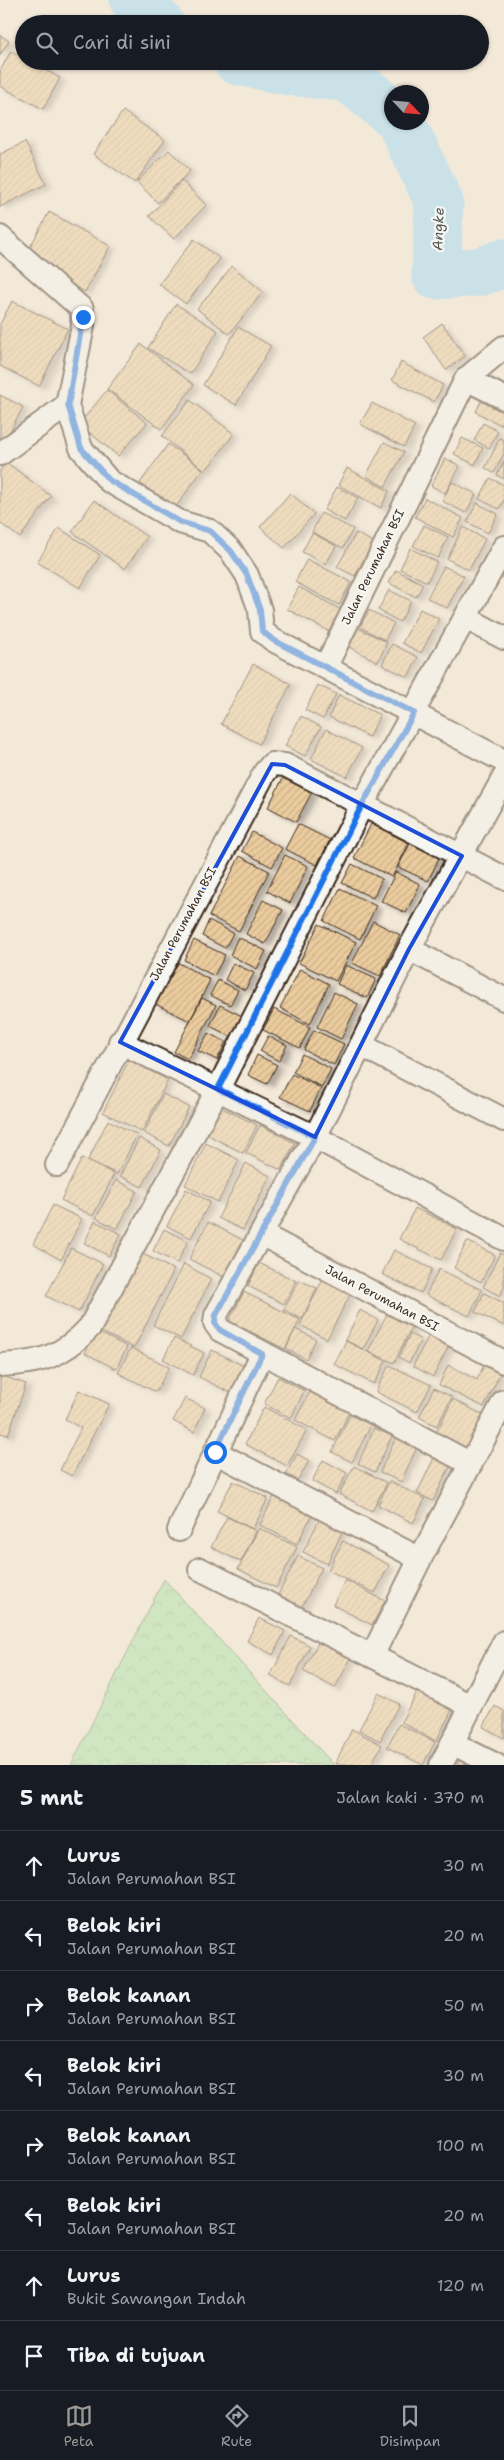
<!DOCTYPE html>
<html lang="id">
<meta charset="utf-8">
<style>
body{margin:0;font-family:"Shantell Sans",sans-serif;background:#242831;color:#f1f3f6}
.compass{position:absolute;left:384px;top:85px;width:45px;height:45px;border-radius:50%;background:#171b24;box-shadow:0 1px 4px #0004;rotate:116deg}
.stop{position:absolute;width:15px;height:15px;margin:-11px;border:4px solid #1a73e8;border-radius:50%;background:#fff}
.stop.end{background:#1a73e8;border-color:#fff;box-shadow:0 1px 5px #0008}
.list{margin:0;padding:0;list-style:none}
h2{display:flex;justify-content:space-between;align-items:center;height:65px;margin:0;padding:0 20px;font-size:21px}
h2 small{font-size:16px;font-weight:400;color:#9ea1a6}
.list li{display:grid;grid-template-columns:32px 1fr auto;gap:15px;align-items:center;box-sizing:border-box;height:70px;padding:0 20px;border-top:1px solid #363941}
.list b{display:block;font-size:19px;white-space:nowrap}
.list p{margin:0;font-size:16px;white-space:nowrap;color:#9ea1a6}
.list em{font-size:16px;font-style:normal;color:#9ea1a6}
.icon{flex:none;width:28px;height:28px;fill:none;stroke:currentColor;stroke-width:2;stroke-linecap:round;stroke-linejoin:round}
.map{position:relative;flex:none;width:504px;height:1765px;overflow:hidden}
.search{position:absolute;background:#171b24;box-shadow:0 1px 4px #0004;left:15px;right:15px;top:15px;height:55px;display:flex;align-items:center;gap:12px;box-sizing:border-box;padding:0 18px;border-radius:28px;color:#9ea1a6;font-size:19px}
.sheet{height:625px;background:#171b24}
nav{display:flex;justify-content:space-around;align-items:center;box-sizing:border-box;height:70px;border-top:1px solid #363941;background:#171b24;font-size:14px;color:#9ea1a6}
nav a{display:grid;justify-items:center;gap:2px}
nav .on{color:#9f9995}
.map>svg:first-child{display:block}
.forest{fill:url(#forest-crowns);stroke:#708461}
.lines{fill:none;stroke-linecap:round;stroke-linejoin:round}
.river{stroke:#99d8fa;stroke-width:49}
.building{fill:url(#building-hatch);stroke:#3b2a1e;filter:url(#shadow)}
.street-casing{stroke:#3b2a1e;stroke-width:26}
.street{stroke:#f6f6f2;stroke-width:22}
.route{stroke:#1a73e8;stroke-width:6}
.marked{fill:none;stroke:#1d4ed8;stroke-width:4;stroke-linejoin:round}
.labels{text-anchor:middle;stroke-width:4.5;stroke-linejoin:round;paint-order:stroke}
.street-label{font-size:12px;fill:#3b2a1e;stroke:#f6f6f2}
.water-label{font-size:14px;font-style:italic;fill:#525655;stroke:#f6f6f2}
</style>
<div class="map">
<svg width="504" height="1765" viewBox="0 0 504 1765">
<defs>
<pattern id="forest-crowns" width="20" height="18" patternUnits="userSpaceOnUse" patternTransform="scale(1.25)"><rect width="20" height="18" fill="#a6dfa4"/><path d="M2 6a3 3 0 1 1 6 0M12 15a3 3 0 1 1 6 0" fill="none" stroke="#90c08d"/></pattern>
<pattern id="building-hatch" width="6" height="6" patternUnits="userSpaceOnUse" patternTransform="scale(1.25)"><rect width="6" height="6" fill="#ebcc9e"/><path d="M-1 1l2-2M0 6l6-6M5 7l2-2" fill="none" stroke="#caaf88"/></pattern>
<filter id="shadow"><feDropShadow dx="5.5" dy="3" stdDeviation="2.5" flood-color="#0004"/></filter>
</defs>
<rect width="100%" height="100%" fill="#f3e9d9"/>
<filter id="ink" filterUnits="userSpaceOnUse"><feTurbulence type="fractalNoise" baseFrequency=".02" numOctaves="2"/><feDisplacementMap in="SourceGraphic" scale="10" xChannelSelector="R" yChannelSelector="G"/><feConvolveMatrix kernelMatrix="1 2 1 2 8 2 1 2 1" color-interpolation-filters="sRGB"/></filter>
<g filter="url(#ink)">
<path class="forest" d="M164,1579L334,1765H71Z"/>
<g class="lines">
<path class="river" d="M134,0L160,24
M238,61L289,71L349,78L392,113
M401,122L439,202L436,275L479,272L504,263"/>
</g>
<path class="building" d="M0,35L9,41L0,55Z
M11,51L24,58V61H29L60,78L43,109L0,86V71Z
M123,111L165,140L135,183L93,154Z
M25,142L46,184L0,207V154Z
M169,150L190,171L158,203L137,182Z
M182,181L206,205L174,239L149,216Z
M49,212L110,246L85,292L24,258Z
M194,239L220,259L186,304L159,284Z
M232,266L263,292L229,334L197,309Z
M12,301L68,329L39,386L0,366V324Z
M176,304L218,331L190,374L148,348Z
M442,323L465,356L446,370L423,337Z
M238,327L271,346L236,405L203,385Z
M141,344L194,385L161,429L107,389Z
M401,362L443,385L434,402L392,380Z
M107,390L147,423L118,456L79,424Z
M0,395L23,407L0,450Z
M190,400L234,434L205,471L162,436Z
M481,401L504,413L501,425L476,412Z
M372,403L415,426L404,447L360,424Z
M483,423L498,431L489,448L474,440Z
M462,438L483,448L475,465L454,454Z
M500,438L504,440V453L494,473L485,468Z
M384,442L404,452L385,487L366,476Z
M168,444L203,469L175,508L140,483Z
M445,458L460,466L445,493L431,486Z
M504,461V479L497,475Z
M6,462L51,496L20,538L0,523V470Z
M347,468L389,491L381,508L338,485Z
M490,478L504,485V500L499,509L479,499Z
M452,482L476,494L466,513L442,501Z
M337,487L358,498L345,521L324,510Z
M290,493L314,514L284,548L260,527Z
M425,498L463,518L453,537L415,517Z
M94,500L147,537L125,569L72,532Z
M477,503L498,514L488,533L467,522Z
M321,513L353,529L343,548L312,532Z
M424,525L448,537L438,558L413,546Z
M463,527L485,539L469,570L447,559Z
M59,528L100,555L80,588L37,562Z
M312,533L336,546L326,564L302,552Z
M356,533L373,542L355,576L337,567Z
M410,548L437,562L427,582L400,569Z
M307,559L351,582L339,605L295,582Z
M444,566L464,576L447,608L427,598Z
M396,570L423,584L416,597L389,583Z
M299,587L343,611L332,633L287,609Z
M389,590L411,601L400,622L378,610Z
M420,609L439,619L421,653L402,643Z
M369,610L394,623L385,640L360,627Z
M356,627L387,642L378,662L347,646Z
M392,644L418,657L408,677L382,665Z
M253,664L291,684L259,744L221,724Z
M318,685L336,694L323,719L305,710Z
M339,695L380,715L369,737L329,717Z
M301,716L321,727L305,756L285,746Z
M326,729L362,748L347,777L311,759Z
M283,778L312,792L296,822L268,807Z
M298,824L330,840L317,865L285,849Z
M371,824L409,843L392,877L354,858Z
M252,832L282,848L272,867L242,851Z
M411,842L440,856L428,881L398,867Z
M285,855L308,866L290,903L267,891Z
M240,856L269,871L239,931L209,916Z
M352,864L382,879L373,898L342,883Z
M396,872L420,884L406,913L381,901Z
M340,888L376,906L360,939L324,921Z
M263,900L283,910L265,944L246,934Z
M209,920L233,933L225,948L202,936Z
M373,921L400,935L380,976L352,963Z
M319,924L356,942L336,981L299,963Z
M238,937L266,951L257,969L230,955Z
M194,940L225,955L214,976L184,960Z
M175,961L210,980L190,1021L153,1003Z
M233,963L254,973L245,990L225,980Z
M346,965L376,979L367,998L337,984Z
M300,969L329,984L310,1024L280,1008Z
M218,980L238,990L230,1005L210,995Z
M334,992L358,1004L341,1039L317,1027Z
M202,998L216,1005L188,1059L174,1052Z
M220,1005L242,1016L232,1037L210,1026Z
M274,1009L310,1027L300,1048L263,1030Z
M314,1030L344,1044L334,1065L304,1050Z
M208,1033L226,1042L217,1060L198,1051Z
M268,1036L287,1045L279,1061L260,1051Z
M302,1054L331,1069L322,1087L293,1072Z
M257,1055L277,1065L267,1084L248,1075Z
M129,1060L168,1080L142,1132L103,1112Z
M292,1074L321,1088L310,1111L280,1097Z
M163,1094L189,1107L169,1146L144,1133Z
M220,1107L257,1125L243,1153L206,1134Z
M108,1120L137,1135L117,1174L88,1160Z
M260,1125L295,1143L281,1170L246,1153Z
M139,1138L161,1150L142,1187L120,1176Z
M206,1143L239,1160L218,1202L185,1185Z
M82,1158L114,1174L93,1216L61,1200Z
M246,1163L270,1176L243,1230L218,1218Z
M116,1180L137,1191L117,1229L96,1218Z
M186,1189L210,1202L191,1238L167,1226Z
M53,1205L82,1219L61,1260L33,1244Z
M415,1208L457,1229L441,1260L399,1239Z
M95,1221L121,1234L109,1256L84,1243Z
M208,1222L243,1240L224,1277L189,1259Z
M164,1229L188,1241L177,1263L153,1251Z
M467,1241L495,1255L481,1282L454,1268Z
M71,1248L103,1264L79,1312L46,1296Z
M394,1250L432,1269L421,1293L382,1274Z
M139,1252L174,1270L134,1348L100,1331Z
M500,1253L504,1255V1287L500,1296L483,1287Z
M259,1263L296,1281L284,1304L248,1286Z
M184,1264L211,1279L181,1339L153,1325Z
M439,1269L482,1290L469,1316L426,1295Z
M299,1280L317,1288L302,1319L284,1310Z
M322,1281L350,1295L327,1339L300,1325Z
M244,1292L300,1320L285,1349L229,1321Z
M484,1293L504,1303V1326L475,1312Z
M360,1310L378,1320L363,1349L345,1340Z
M387,1314L412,1326L394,1363L368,1351Z
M295,1329L316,1339L306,1359L286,1349Z
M96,1331L127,1347L116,1369L85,1353Z
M410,1334L421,1340L409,1363L399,1357Z
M429,1335L449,1345L433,1377L413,1366Z
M174,1338L204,1353L193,1375L163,1359Z
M346,1341L386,1361L374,1384L334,1364Z
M131,1348L169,1367L156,1392L118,1373Z
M212,1350L244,1366L231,1393L199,1377Z
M389,1365L431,1385L417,1412L376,1392Z
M448,1365L477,1380L484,1365L500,1374L484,1407L439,1385Z
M0,1375L26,1384L8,1435L0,1433Z
M278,1377L304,1391L291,1418L264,1404Z
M434,1388L452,1397L437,1426L419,1417Z
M79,1390L109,1404L72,1476L60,1470L81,1428L65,1419Z
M311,1390L350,1410L335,1441L295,1420Z
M185,1398L205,1408L194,1432L173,1421Z
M453,1399L483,1415L466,1448L436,1433Z
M264,1407L307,1430L287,1466L245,1444Z
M350,1415L371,1425L352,1462L332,1452Z
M374,1428L392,1436L375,1472L358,1464Z
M397,1435L418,1445L401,1482L380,1472Z
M297,1454L309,1461L298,1480L286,1474Z
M434,1458L450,1466L433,1501L417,1493Z
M323,1460L347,1473L336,1494L312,1481Z
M354,1466L387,1483L372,1511L339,1494Z
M233,1481L268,1498L253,1529L217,1511Z
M389,1481L425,1499L413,1523L378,1505Z
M275,1494L313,1513L297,1544L260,1525Z
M321,1516L344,1528L327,1564L303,1552Z
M227,1517L256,1531L241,1562L211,1547Z
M259,1528L297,1547L276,1588L238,1569Z
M343,1541L389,1565L375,1593L328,1570Z
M298,1556L322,1568L302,1607L278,1595Z
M345,1580L385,1601L372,1625L333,1605Z
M259,1618L285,1631L273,1655L247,1641Z
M291,1636L310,1646L290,1686L270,1676Z
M319,1641L351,1658L335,1688L303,1671Z
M417,1692L452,1710L436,1741L401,1722Z
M378,1693L399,1704L380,1741L359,1730Z
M495,1706L504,1711V1738L483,1727Z
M399,1724L435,1742L423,1765L387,1747Z
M352,1729L382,1745L371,1765L335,1764Z
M461,1757L478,1765H457Z"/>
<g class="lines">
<g class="street-casing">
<path id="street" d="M0,237L82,309L83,326L67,405L81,448L109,481L180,522L210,531L231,551L247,575L260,610L262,631L273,640L504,761
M466,379L504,398
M0,454L67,405
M466,618L504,638
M326,666L466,379L504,347
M409,949L504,999
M120,1042L315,1137L504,1239
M361,1045L504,1120
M57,1165L265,772L272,764L285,765L504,878
M261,1234L504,1362
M0,1365C40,1363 62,1357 90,1327L218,1089L362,805L504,547
M215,1452L420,1559
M471,1464L220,1330L215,1323L216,1315L315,1137L409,949L504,777
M179,1530L262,1354
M200,1569L471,1706
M372,1656L420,1559L504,1401
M452,1743L496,1765
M441,1765L504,1642"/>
</g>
<use href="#street" class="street"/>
</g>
</g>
<g class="lines" filter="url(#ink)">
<path class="route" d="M83,317L68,405L81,448L109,480L180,522L210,531L231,551L247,575L260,610L262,631L273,640L414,713L362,805L218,1089L315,1137L216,1315L215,1323L220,1330L262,1354L215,1452"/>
</g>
<path d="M0 0H504V1765H0ZM272,764L285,765L462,856L409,949L315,1137L120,1042Z" fill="#f3e9d9" fill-opacity=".55" fill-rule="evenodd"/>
<path class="marked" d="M272,764L285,765L462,856L409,949L315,1137L120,1042Z"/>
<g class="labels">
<g class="street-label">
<text transform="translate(373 567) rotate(-64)" y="4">Jalan Perumahan BSI</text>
<text transform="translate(183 924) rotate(-62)" y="4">Jalan Perumahan BSI</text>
<text transform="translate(382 1298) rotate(28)" y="4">Jalan Perumahan BSI</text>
</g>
<g class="water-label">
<text transform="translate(438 229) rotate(-88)" y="5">Angke</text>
</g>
</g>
</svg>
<svg class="compass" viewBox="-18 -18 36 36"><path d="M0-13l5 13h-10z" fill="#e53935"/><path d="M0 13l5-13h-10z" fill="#9ea1a6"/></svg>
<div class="stop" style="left:215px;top:1452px"></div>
<div class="stop end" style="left:83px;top:317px"></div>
<div class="search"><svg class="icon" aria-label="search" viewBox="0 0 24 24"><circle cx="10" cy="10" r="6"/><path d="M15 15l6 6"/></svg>Cari di sini</div>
</div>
<section class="sheet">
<h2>5 mnt<small>Jalan kaki · 370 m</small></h2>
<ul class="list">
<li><svg class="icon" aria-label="ahead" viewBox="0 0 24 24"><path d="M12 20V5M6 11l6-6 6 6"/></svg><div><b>Lurus</b><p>Jalan Perumahan BSI</p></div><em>30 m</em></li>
<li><svg class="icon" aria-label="left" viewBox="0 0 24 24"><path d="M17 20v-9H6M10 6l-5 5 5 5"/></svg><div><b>Belok kiri</b><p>Jalan Perumahan BSI</p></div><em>20 m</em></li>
<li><svg class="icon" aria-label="right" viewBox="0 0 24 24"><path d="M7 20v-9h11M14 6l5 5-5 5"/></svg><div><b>Belok kanan</b><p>Jalan Perumahan BSI</p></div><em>50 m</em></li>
<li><svg class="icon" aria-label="left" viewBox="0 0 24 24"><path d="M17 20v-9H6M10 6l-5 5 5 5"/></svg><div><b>Belok kiri</b><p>Jalan Perumahan BSI</p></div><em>30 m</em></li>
<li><svg class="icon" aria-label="right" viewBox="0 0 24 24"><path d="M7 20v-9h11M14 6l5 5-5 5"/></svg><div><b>Belok kanan</b><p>Jalan Perumahan BSI</p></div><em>100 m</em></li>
<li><svg class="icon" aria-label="left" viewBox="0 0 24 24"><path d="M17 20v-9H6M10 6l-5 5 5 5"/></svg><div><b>Belok kiri</b><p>Jalan Perumahan BSI</p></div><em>20 m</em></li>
<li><svg class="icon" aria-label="ahead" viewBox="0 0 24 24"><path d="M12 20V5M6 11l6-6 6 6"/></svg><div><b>Lurus</b><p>Bukit Sawangan Indah</p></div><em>120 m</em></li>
<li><svg class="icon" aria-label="arrive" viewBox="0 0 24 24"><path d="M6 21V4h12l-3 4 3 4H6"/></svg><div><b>Tiba di tujuan</b></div></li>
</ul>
</section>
<nav>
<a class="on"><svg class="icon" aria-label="map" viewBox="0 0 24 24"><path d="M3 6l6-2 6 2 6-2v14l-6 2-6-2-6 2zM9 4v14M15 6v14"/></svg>Peta</a>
<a><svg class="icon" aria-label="directions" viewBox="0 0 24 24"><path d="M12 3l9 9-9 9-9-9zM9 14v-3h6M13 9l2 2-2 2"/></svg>Rute</a>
<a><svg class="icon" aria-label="saved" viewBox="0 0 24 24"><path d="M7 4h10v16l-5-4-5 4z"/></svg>Disimpan</a>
</nav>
